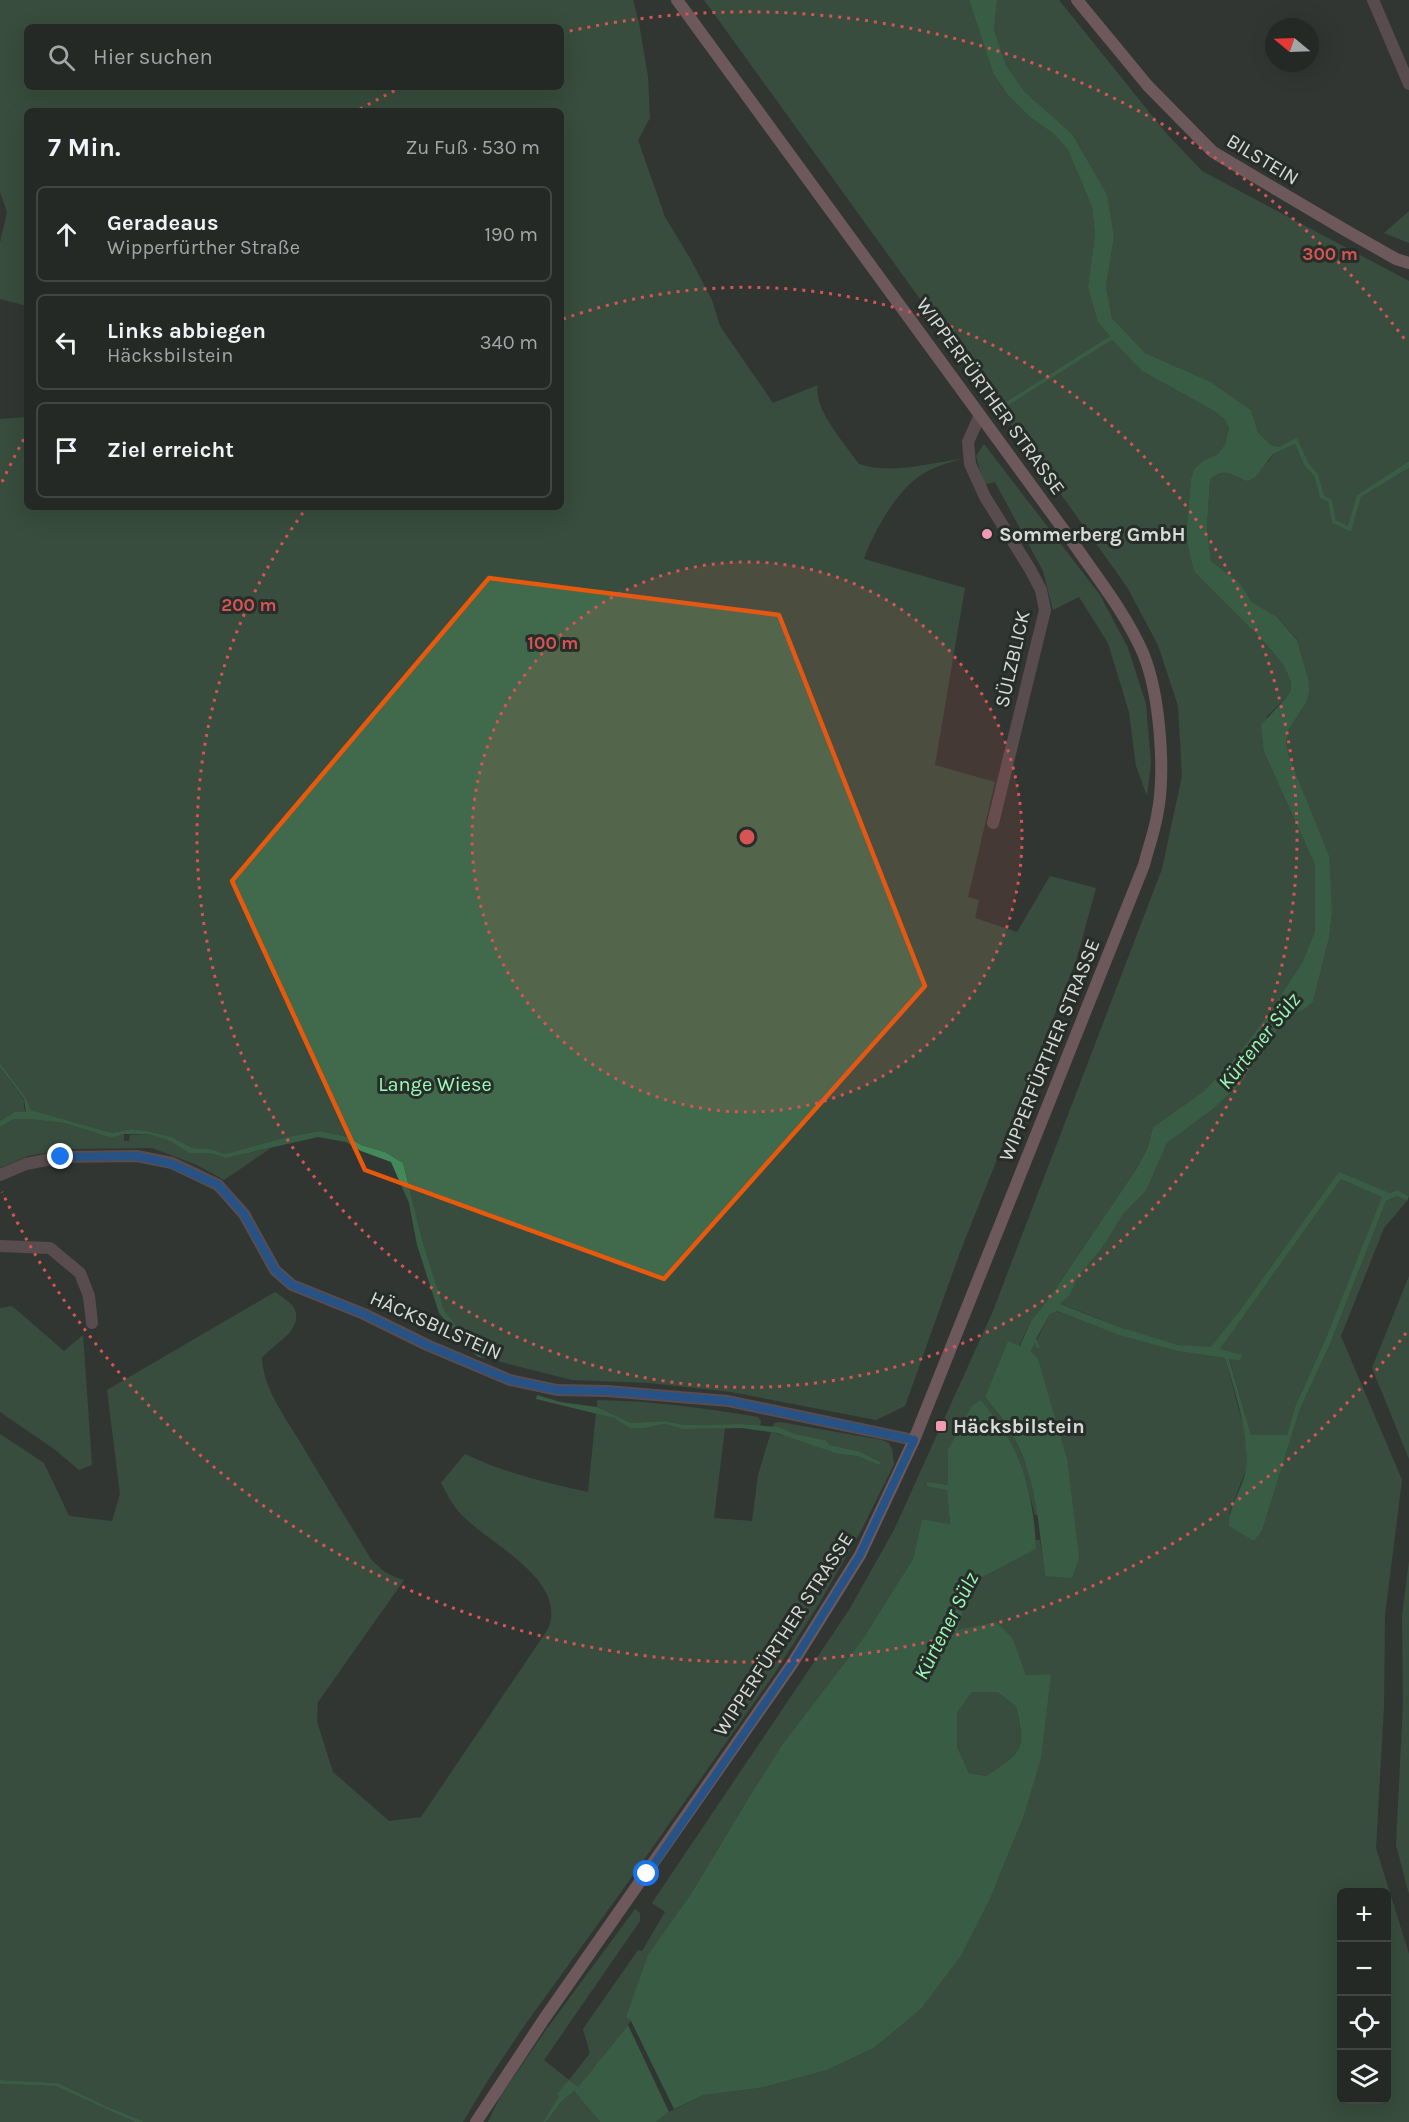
<!DOCTYPE html>
<html lang="de">
<meta charset="utf-8">
<style>
body{margin:0;font-family:Karla,sans-serif;background:#313532;color:#f1f3f6}
.controls{position:absolute;right:18px;bottom:18px;display:grid;overflow:hidden;border-radius:9px;box-shadow:0 6px 24px #0002}
.controls button{width:54px;height:54px;display:grid;place-items:center;padding:0;border:0;border-bottom:2px solid #424543;background:#252926;color:#f1f3f6;font:30px sans-serif}
.compass{position:absolute;left:1265px;top:18px;width:54px;height:54px;border-radius:50%;background:#252926;box-shadow:0 6px 24px #0002;rotate:289deg}
.stop{position:absolute;width:18px;height:18px;margin:-14px;border:4px solid #1a73e8;border-radius:50%;background:#fff}
.stop.end{background:#1a73e8;border-color:#fff;box-shadow:0 2px 6px #0008}
.list{margin:0;padding:0;list-style:none}
h2{display:flex;justify-content:space-between;align-items:center;height:78px;margin:0;padding:0 24px;font-size:26px}
h2 small{font-size:20px;font-weight:400;color:#a3a6a7}
.list li{display:grid;grid-template-columns:39px 1fr auto;gap:18px;align-items:center;box-sizing:border-box;height:96px;margin:0 12px 12px;padding:0 12px;border:2px solid #424543;border-radius:9px}
.list b{display:block;font-size:22px;white-space:nowrap}
.list p{margin:0;font-size:20px;white-space:nowrap;color:#a3a6a7}
.list em{font-size:20px;font-style:normal;color:#a3a6a7}
.icon{flex:none;width:33px;height:33px;fill:none;stroke:currentColor;stroke-width:2;stroke-linecap:round;stroke-linejoin:round}
.map{position:relative;flex:none;width:1409px;height:2122px;overflow:hidden}
.search{position:absolute;background:#252926;box-shadow:0 6px 24px #0002;left:24px;top:24px;width:540px;height:66px;display:flex;align-items:center;gap:15px;box-sizing:border-box;padding:0 21px;border-radius:9px;color:#a3a6a7;font-size:22px}
.panel{position:absolute;background:#252926;box-shadow:0 6px 24px #0002;left:24px;top:108px;width:540px;height:402px;border-radius:9px}
.map>svg:first-child{display:block}
.green{fill:#41694b;fill-rule:evenodd}
.water{fill:#448959;fill-rule:evenodd}
.lines{fill:none;stroke-linecap:round;stroke-linejoin:round}
.street{stroke:#89666f;stroke-width:12}
.secondary{stroke:#b7808f;stroke-width:12}
.route{stroke:#1a73e8;stroke-width:8}
.marked{fill:none;stroke:#e8590c;stroke-width:4.5;stroke-linejoin:round}
.ring{fill:none;stroke:#d65554;stroke-width:3;stroke-dasharray:3 6}
.poi-dot{fill:#f19ab2;stroke:#272d29;stroke-width:2}
.labels{text-anchor:middle;stroke-width:6;stroke-linejoin:round;paint-order:stroke}
.street-label{font-size:20px;fill:#d8dbd8;stroke:#272d29}
.poi-label{font-size:20px;font-weight:bold;fill:#d8dbd8;stroke:#272d29;text-anchor:start}
.park-label{font-size:20px;fill:#9bfcb6;stroke:#272d29}
.water-label{font-size:21px;font-style:italic;fill:#9afab5;stroke:#272d29}
.centre{fill:#d65554;stroke:#272d29;stroke-width:3}
.ring-label{font-size:18px;text-anchor:middle;font-weight:bold;fill:#d65554;stroke:#272d29;stroke-width:6;stroke-linejoin:round;paint-order:stroke}
</style>
<div class="map">
<svg width="1409" height="2122" viewBox="0 0 1409 2122">
<rect width="100%" height="100%" fill="#313733"/>
<path class="green" d="M0,0H633L639,23L648,77L650,118L638,140L665,217L691,260L712,300L720,326L773,403L818,385C812,408 847,446 859,464C891,475 929,463 961,459C951,462 940,465 930,470C901,482 874,530 864,559L965,588L935,765L995,782L968,897L979,900L975,918L1017,932L1050,876L1096,888L1076,961L960,1252L905,1406L876,1420L731,1392L649,1383L572,1380L486,1358L467,1342L444,1311L423,1243L403,1163L385,1152L361,1145L348,1137L320,1131L287,1137L225,1154L211,1149L192,1148L172,1137L147,1131L131,1129L112,1133L31,1110L26,1098L0,1063V419L27,417V507H561V111H27V306L0,299V243L7,212L0,192ZM27,27H561V87H27Z
M704,0H969L993,73L1007,94L1030,117L1054,134L1068,150L1092,207L1095,234L1088,288L1110,336L998,407Z
M997,0H1059L1166,133L1202,171L1409,281V461L1357,495L1349,527L1336,520L1332,500L1324,495L1318,474L1308,462L1297,439L1277,447L1271,445L1258,432L1251,410L1211,382L1145,353L1112,318L1106,286L1114,238L1072,134L1024,91L1006,65L994,30Z
M1409,211V243L1384,233Z
M1112,340L1142,371L1214,411L1224,419L1229,428L1225,444L1218,454L1204,460L1194,469L1191,479L1186,537L1195,571L1267,645L1284,666L1291,682V690L1286,698L1267,716L1264,752L1315,865V931L1303,961L1270,1012L1236,1057L1204,1091L1153,1127L1148,1147L1137,1168L1050,1297L1031,1321L1019,1346L1008,1342L985,1397L1012,1432L1031,1477L1039,1515H1035L1025,1478L948,1450V1485L927,1482L926,1486L947,1489L950,1524L922,1519L913,1559L862,1640L782,1745L754,1789L691,1894L649,1955L631,2021L578,2087L569,2080L558,2094L559,2096L543,2122H488L500,2097L543,2034L635,1909L640,1913V1921L544,2060L569,2080L590,2053L583,2029L638,1950L642,1951L665,1912L652,1903L849,1610L894,1530L993,1311L1162,869L1182,776L1178,706L1158,645L1127,587L1001,410Z
M984,444L1100,595L1128,648L1146,704L1151,763L1147,796L1136,766L1129,712L1108,643L1079,597L1053,610L1043,571L995,482L984,485L976,456Z
M1295,444L1304,465L1314,476L1320,498L1328,502L1332,523L1351,532L1361,497L1409,468V1196L1397,1190L1390,1193L1339,1173L1241,1309L1211,1348C1200,1347 1189,1347 1179,1345C1138,1338 1099,1317 1060,1304L1070,1295L1077,1278L1102,1248L1124,1213L1146,1191L1167,1143L1213,1109L1240,1084L1286,1017L1305,1009L1313,1002L1329,938L1332,913L1289,757L1286,741L1289,729L1306,703L1308,677L1297,639L1277,617L1252,602L1240,583L1211,561L1207,528L1210,480C1224,469 1227,472 1242,479L1269,461L1273,454Z
M0,1067L24,1100V1107L26,1112H14L0,1121Z
M14,1119H29L64,1123L112,1138L124,1134V1141H129L130,1135L148,1134L170,1141L189,1153H210L226,1158L271,1148L224,1180L197,1165L152,1148L66,1149L28,1156L0,1168V1127Z
M1341,1179L1383,1196L1326,1338L1295,1407L1287,1435H1251L1229,1358L1219,1350Z
M1397,1196L1407,1201L1384,1228L1341,1336L1402,1480L1385,1615L1384,1706L1376,1848L1409,1954V2122H656L669,2112L704,2095L760,2088L827,2070L874,2048L921,2009L961,1956L990,1899L1023,1818L1050,1674L1026,1675L1013,1639L958,1630L967,1596L977,1580L1036,1549V1540H1040L1045,1576L1067,1458L1038,1360L1031,1351L1050,1314L1056,1311L1120,1335L1177,1351L1225,1358L1246,1436V1470L1229,1513L1254,1541L1262,1531L1300,1409L1331,1342L1386,1201ZM1342,1892H1386V2100H1342Z
M1409,1276V1459L1372,1368Z
M275,1292C280,1296 290,1301 294,1308C305,1330 272,1345 262,1358C263,1387 283,1414 297,1437C321,1478 346,1518 371,1559C381,1570 389,1576 404,1580L318,1702L317,1722L333,1772L389,1821L421,1817L548,1629C568,1581 492,1545 465,1518C454,1508 448,1496 441,1483L465,1454C504,1473 546,1483 588,1492L596,1413L614,1418L630,1428H645L665,1424L682,1429L725,1428L714,1518L752,1521L758,1475L771,1432L793,1438L838,1454L857,1456L879,1465L881,1462L858,1451L830,1445L825,1440L795,1434L773,1427L774,1423L780,1422L882,1440L889,1443L892,1449L894,1464L862,1529L820,1602L774,1674L629,1881L522,2029L488,2080L463,2122H145L106,2106L58,2083L0,2080V1434L44,1463L69,1516L112,1521L120,1494L107,1390Z
M12,1306L64,1351L83,1335L92,1465L79,1470L54,1449L0,1412V1308Z
M597,1400C652,1401 705,1408 758,1417L761,1421L760,1426L741,1424L684,1425L665,1421L631,1423L597,1407Z
M1409,1561V1894L1396,1845L1403,1704L1402,1616Z
M972,1692H997L1016,1706C1025,1753 1024,1750 986,1776L969,1773L957,1747V1713Z
M0,2084L55,2086L135,2122H0Z
M574,2091L600,2122H546L563,2100Z"/>
<path class="water" d="M969,0H997L994,30L1006,65L1024,91L1072,134L1107,195L1114,238L1106,286L1112,318L1145,353L1211,382L1251,410L1258,432L1271,445L1278,447L1297,438L1308,462L1318,474L1324,495L1332,500L1336,520L1348,526L1357,495L1409,461V468L1361,497L1351,532L1332,523L1328,502L1320,498L1314,476L1304,465L1295,444L1273,454L1255,477L1248,481C1230,476 1227,466 1210,480L1207,528L1211,561L1240,583L1252,602L1277,617L1297,640L1308,677L1309,691L1306,703L1289,729L1286,741L1289,757L1329,856L1332,913L1329,938L1313,1002L1305,1009L1286,1017L1240,1084L1213,1109L1167,1143L1146,1191L1124,1213L1102,1248L1077,1278L1070,1295L1060,1304L1122,1328L1178,1345L1211,1347L1241,1309L1339,1172L1390,1193L1397,1190L1409,1196L1407,1201L1397,1196L1386,1201L1331,1342L1300,1409L1262,1531L1254,1541L1229,1526C1229,1503 1244,1488 1246,1468C1249,1431 1235,1393 1225,1358L1177,1351L1119,1335L1057,1311L1050,1314L1036,1339L1040,1347L1037,1348L1035,1343L1031,1351L1038,1359L1067,1458L1079,1558L1072,1578L1045,1576C1038,1525 1038,1481 1012,1434C1005,1420 994,1409 985,1397L1008,1341L1020,1346L1031,1321L1050,1297L1137,1168L1148,1147L1153,1127L1204,1091L1236,1057L1270,1012L1303,961L1315,931V865L1264,752L1261,725L1286,698L1291,690V682L1284,666L1267,645L1194,571L1186,537L1191,479L1194,469L1204,460L1218,454L1225,444L1229,428L1224,419L1214,411L1142,371L1112,340L1001,410L998,407L1110,336L1098,322L1088,287L1095,234L1092,207L1068,150L1054,134L1030,117L1007,94L993,73ZM1341,1179L1382,1197L1326,1338L1295,1407L1287,1435H1251L1229,1359L1240,1360L1242,1355L1220,1349Z
M0,1063L26,1098L31,1110L112,1133L131,1129L147,1131L172,1137L192,1148L211,1149L225,1154L287,1137L320,1131L348,1137L361,1145L385,1152L403,1163L423,1243L444,1310L467,1342L486,1358L478,1357L466,1346L439,1313L417,1245L409,1203L391,1162L361,1151L346,1142L318,1137L226,1158L210,1153H189L170,1141L148,1134H124L112,1138L64,1123L29,1119H14L0,1127V1121L14,1112H26L24,1099L0,1067Z
M537,1395L560,1402L597,1407L631,1423L665,1421L684,1425L741,1424L778,1427L795,1434L825,1440L830,1445L858,1451L881,1462L879,1465L857,1456L838,1454L777,1433L742,1428L682,1429L665,1424L645,1428H630L614,1418L536,1399Z
M981,1400C989,1411 998,1422 1005,1433C1026,1465 1035,1512 1036,1549L977,1580L967,1596L958,1630L996,1622L1013,1639L1026,1675L1051,1674L1041,1758L1023,1818L990,1899L961,1956L921,2009L874,2048L827,2070L760,2088L704,2095L674,2109L631,2021L626,2017L648,1955L691,1894L754,1789L782,1745L862,1640L913,1559L922,1519L950,1524L947,1490L926,1486L927,1482L948,1485V1450L972,1406ZM972,1692H997L1016,1706C1026,1752 1023,1751 986,1776L969,1773L957,1747V1713Z
M628,2025L669,2112L656,2122H600L574,2091L562,2101L546,2122H543L559,2096L557,2094L569,2080L578,2087Z
M0,2080L58,2083L106,2106L145,2122H135L55,2086L0,2084Z"/>
<g class="lines">
<path class="street" d="M1373,0L1409,84
M980,415L968,442L970,464L985,497L1030,569L1041,590L1045,610L993,823
M0,1175L26,1164L61,1157L137,1156L172,1163L218,1185L244,1214L275,1270L292,1285L364,1314L427,1345L510,1380L557,1390L607,1391L728,1401L914,1440
M0,1246L50,1248L80,1273L89,1296L92,1323"/>
<path class="secondary" d="M1077,0L1148,86L1213,152L1345,230L1396,259L1409,263
M476,2122L544,2019L792,1664L860,1555L914,1440L1144,865C1148,849 1154,833 1157,816C1166,773 1160,694 1143,653C1126,614 1098,579 1074,544L677,0"/>
</g>
<g class="lines">
<path class="route" d="M61,1157L137,1156L172,1164L218,1185L244,1214L275,1270L292,1285L364,1314L427,1345L510,1380L557,1390L607,1391L728,1401L914,1440L860,1555L792,1664L647,1874"/>
</g>
<path d="M0 0H1409V2122H0ZM489,578L779,615L925,986L664,1279L365,1170L232,881Z" fill="#313733" fill-opacity=".55" fill-rule="evenodd"/>
<path class="marked" d="M489,578L779,615L925,986L664,1279L365,1170L232,881Z"/>
<circle cx="747" cy="837" r="275" fill="#d65554" fill-opacity=".12"/>
<g class="ring">
<circle cx="747" cy="837" r="275"/>
<path d="M563 319A550 550 0 1 1 305 510"/>
<path d="M1406 1333A825 825 0 0 1 2 1192M2 482A825 825 0 0 1 25 437M360 109A825 825 0 0 1 398 89M561 33A825 825 0 0 1 1406 341"/>
</g>
<g class="poi-dot">
<circle cx="987" cy="534" r="6"/>
<rect x="935" y="1420" width="12" height="12" rx="3"/>
</g>
<g class="labels">
<g class="street-label">
<text transform="translate(1263 159) rotate(31)" y="7">BILSTEIN</text>
<text transform="translate(991 396) rotate(54)" y="7">WIPPERFÜRTHER STRASSE</text>
<text transform="translate(1012 659) rotate(-77)" y="7">SÜLZBLICK</text>
<text transform="translate(1049 1050) rotate(-68)" y="7">WIPPERFÜRTHER STRASSE</text>
<text transform="translate(436 1325) rotate(24)" y="7">HÄCKSBILSTEIN</text>
<text transform="translate(783 1634) rotate(-57)" y="7">WIPPERFÜRTHER STRASSE</text>
</g>
<g class="poi-label">
<text x="999" y="541">Sommerberg GmbH</text>
<text x="953" y="1433">Häcksbilstein</text>
</g>
<g class="park-label">
<text x="435" y="1091">Lange Wiese</text>
</g>
<g class="water-label">
<text transform="translate(1259 1041) rotate(-51)" y="7">Kürtener Sülz</text>
<text transform="translate(946 1626) rotate(-63)" y="7">Kürtener Sülz</text>
</g>
</g>
<circle cx="747" cy="837" r="9" class="centre"/>
<g class="ring-label">
<text x="1330" y="260">300 m</text>
<text x="249" y="611">200 m</text>
<text x="553" y="649">100 m</text>
</g>
</svg>
<div class="controls">
<button>+</button>
<button>−</button>
<button><svg class="icon" aria-label="locate" viewBox="0 0 24 24"><circle cx="12" cy="12" r="6"/><path d="M12 2v4M12 18v4M2 12h4M18 12h4"/></svg></button>
<button><svg class="icon" aria-label="layers" viewBox="0 0 24 24"><path d="M12 4l9 5-9 5-9-5zM3 14l9 5 9-5"/></svg></button>
</div>
<svg class="compass" viewBox="-18 -18 36 36"><path d="M0-13l5 13h-10z" fill="#e53935"/><path d="M0 13l5-13h-10z" fill="#a3a6a7"/></svg>
<div class="stop" style="left:647px;top:1874px"></div>
<div class="stop end" style="left:61px;top:1157px"></div>
<div class="search"><svg class="icon" aria-label="search" viewBox="0 0 24 24"><circle cx="10" cy="10" r="6"/><path d="M15 15l6 6"/></svg>Hier suchen</div>
<section class="panel">
<h2>7 Min.<small>Zu Fuß · 530 m</small></h2>
<ul class="list">
<li><svg class="icon" aria-label="ahead" viewBox="0 0 24 24"><path d="M12 20V5M6 11l6-6 6 6"/></svg><div><b>Geradeaus</b><p>Wipperfürther Straße</p></div><em>190 m</em></li>
<li><svg class="icon" aria-label="left" viewBox="0 0 24 24"><path d="M17 20v-9H6M10 6l-5 5 5 5"/></svg><div><b>Links abbiegen</b><p>Häcksbilstein</p></div><em>340 m</em></li>
<li><svg class="icon" aria-label="arrive" viewBox="0 0 24 24"><path d="M6 21V4h12l-3 4 3 4H6"/></svg><div><b>Ziel erreicht</b></div></li>
</ul>
</section>
</div>
